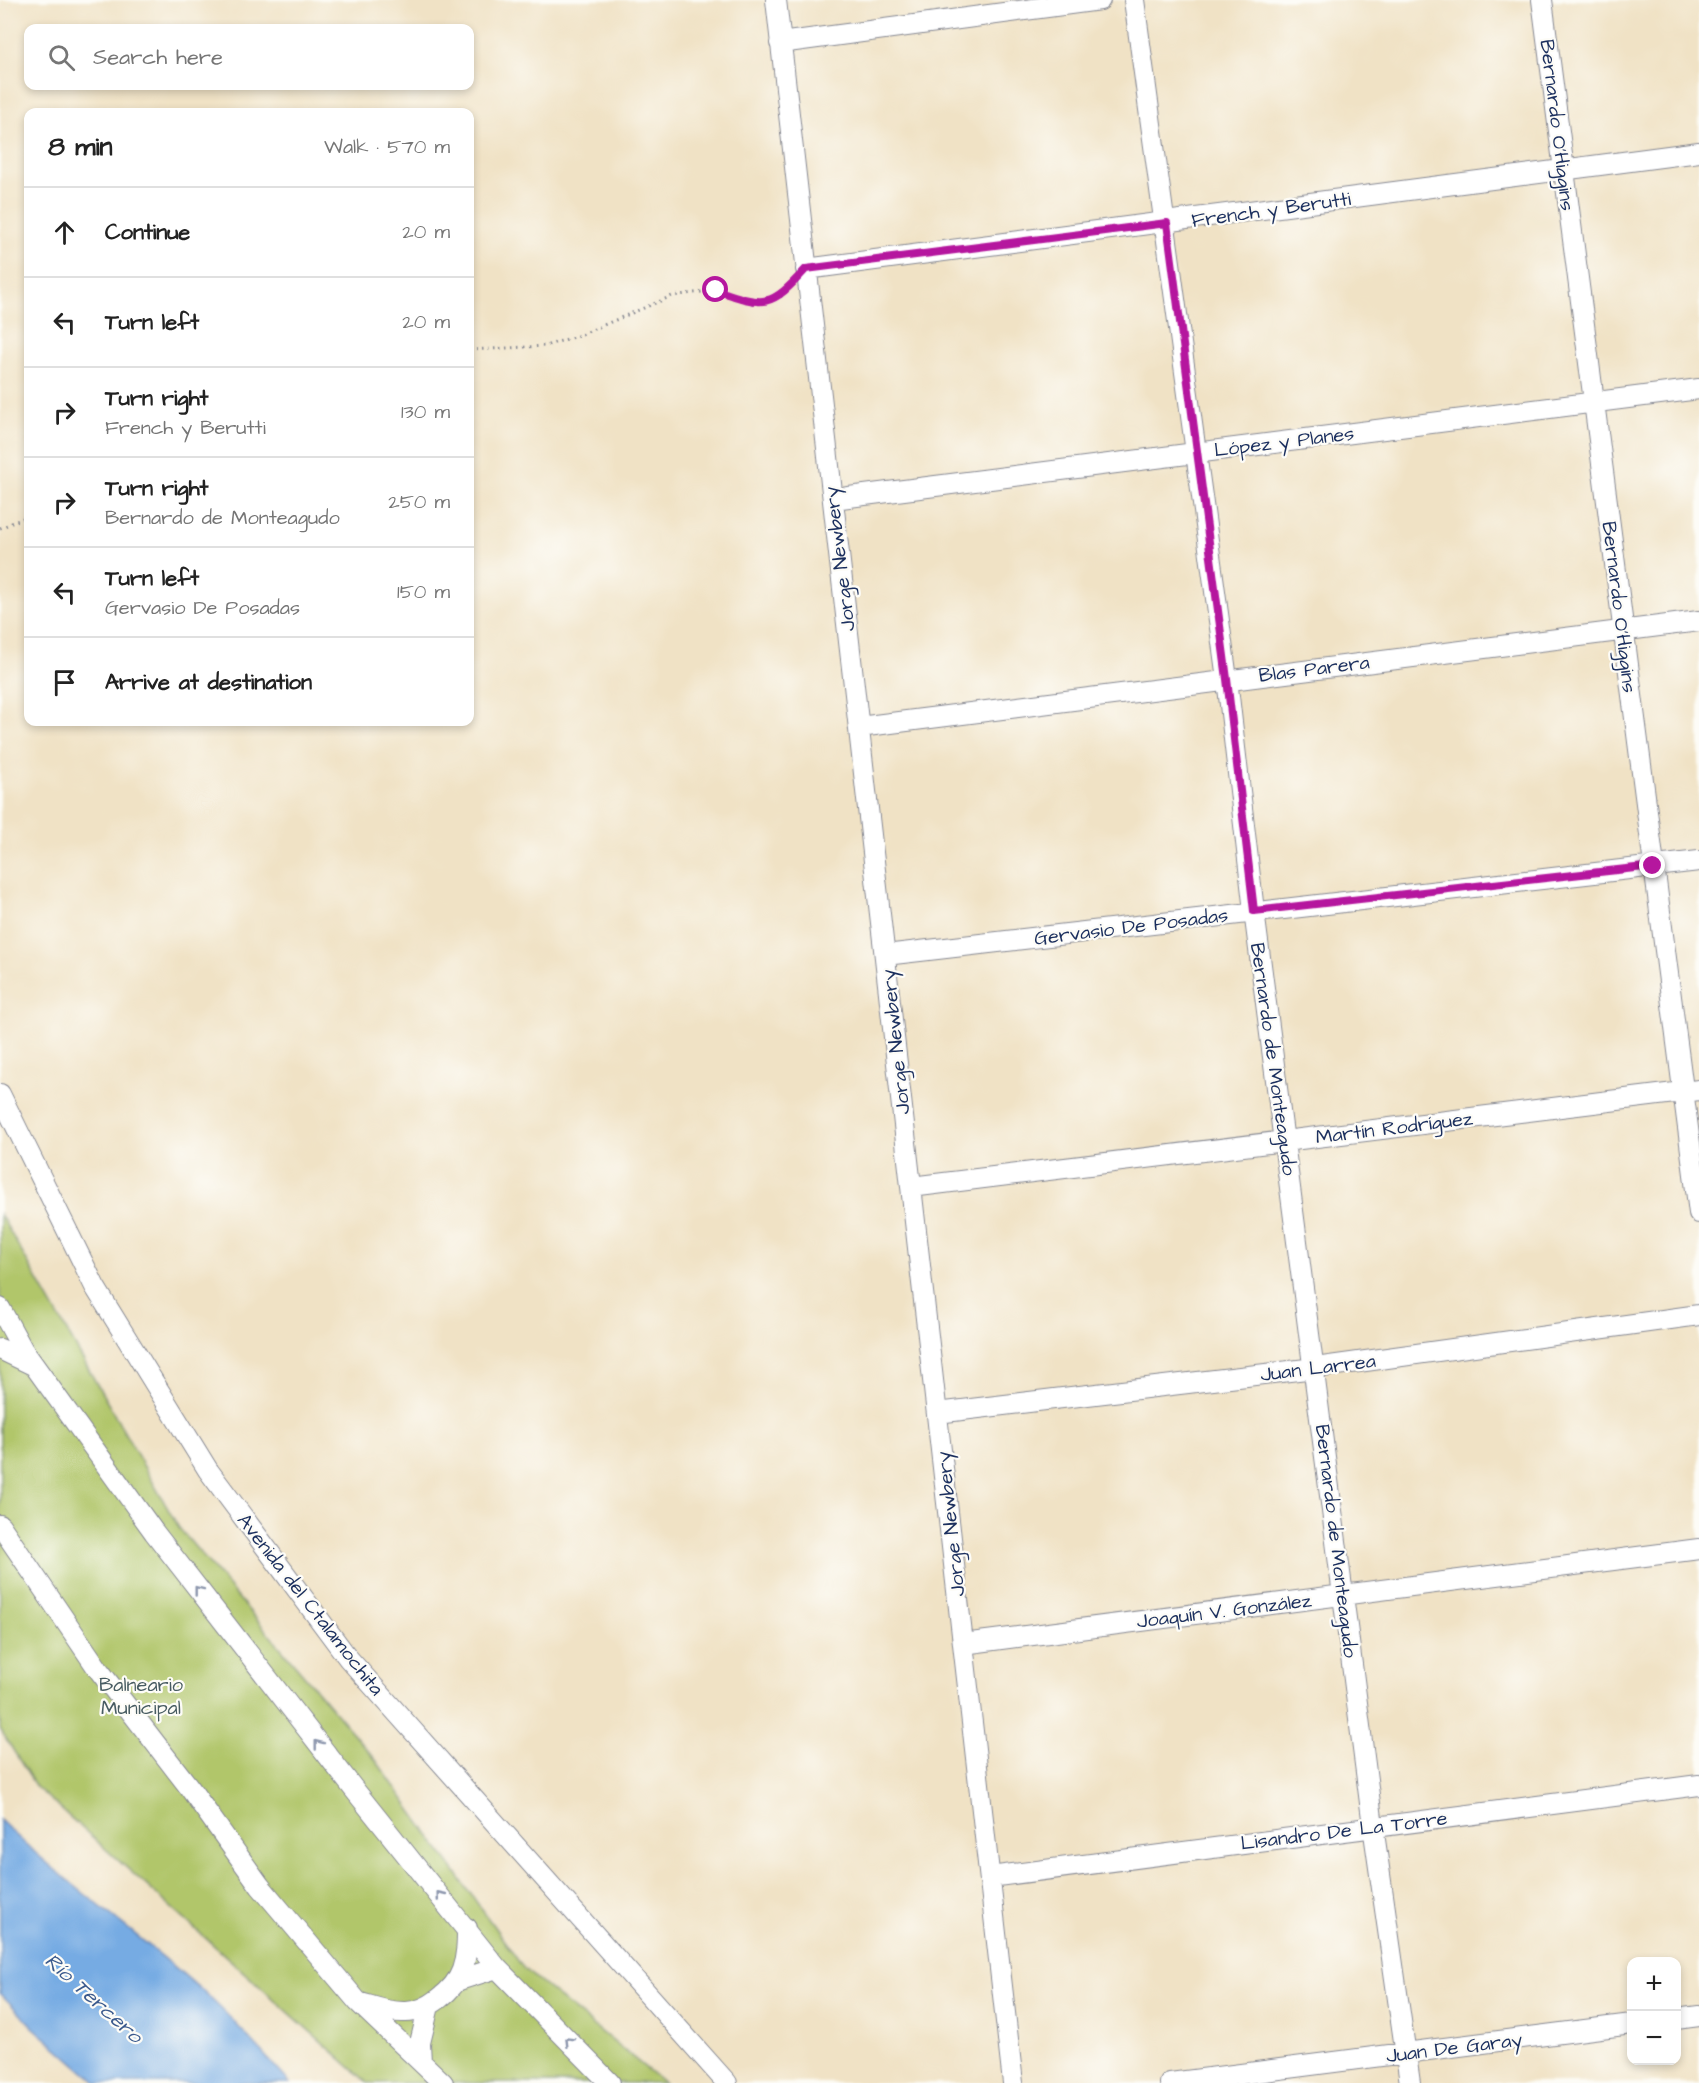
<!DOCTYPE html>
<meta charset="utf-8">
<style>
body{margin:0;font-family:"Architects Daughter",sans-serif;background:#f2f2f2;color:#222}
.controls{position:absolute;right:18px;bottom:18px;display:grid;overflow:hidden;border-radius:12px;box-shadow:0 3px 9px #0003}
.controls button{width:54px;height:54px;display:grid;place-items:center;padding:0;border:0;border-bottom:2px solid #e0e0e0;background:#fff;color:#222;font:30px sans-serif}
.stop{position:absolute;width:18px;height:18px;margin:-14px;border:4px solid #b5179e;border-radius:50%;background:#fff}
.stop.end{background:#b5179e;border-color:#fff;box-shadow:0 2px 6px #0008}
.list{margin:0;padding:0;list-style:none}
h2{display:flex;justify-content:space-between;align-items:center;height:78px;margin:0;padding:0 24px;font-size:26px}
h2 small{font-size:20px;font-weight:400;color:#767676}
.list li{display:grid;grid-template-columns:39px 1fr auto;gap:18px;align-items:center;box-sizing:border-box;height:90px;padding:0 24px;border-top:2px solid #e0e0e0}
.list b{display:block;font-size:22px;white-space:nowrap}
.list p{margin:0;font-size:20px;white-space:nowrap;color:#767676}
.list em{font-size:20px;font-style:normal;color:#767676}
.icon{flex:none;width:33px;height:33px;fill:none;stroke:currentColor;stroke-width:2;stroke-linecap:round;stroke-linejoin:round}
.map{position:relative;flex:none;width:1699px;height:2083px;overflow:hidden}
.search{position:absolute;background:#fff;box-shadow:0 3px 9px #0003;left:24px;top:24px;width:450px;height:66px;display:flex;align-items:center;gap:15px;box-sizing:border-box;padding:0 21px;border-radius:12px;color:#767676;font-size:22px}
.panel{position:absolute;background:#fff;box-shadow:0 3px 9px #0003;left:24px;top:108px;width:450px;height:618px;border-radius:12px}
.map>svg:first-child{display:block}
.green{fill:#b1c66a;stroke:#667a64;stroke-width:1.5}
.water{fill:#76abe3;stroke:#486da0;stroke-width:1.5}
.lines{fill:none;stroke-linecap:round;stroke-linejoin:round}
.street-casing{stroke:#868892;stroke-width:22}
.path{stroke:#868892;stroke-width:3;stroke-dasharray:1.5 4.5;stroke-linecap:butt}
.street{stroke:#fff;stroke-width:20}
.oneway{stroke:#8d97ae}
.route{stroke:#b5179e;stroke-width:8}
.labels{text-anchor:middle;stroke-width:4.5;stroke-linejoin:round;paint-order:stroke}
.street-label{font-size:20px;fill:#1b2f5e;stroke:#fdfcf7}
.park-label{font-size:20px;fill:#485c62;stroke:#fdfcf7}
.water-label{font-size:21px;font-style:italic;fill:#3b5a8d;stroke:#fdfcf7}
</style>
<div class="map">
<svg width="1699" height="2083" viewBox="0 0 1699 2083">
<rect width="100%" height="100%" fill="#fdfcf7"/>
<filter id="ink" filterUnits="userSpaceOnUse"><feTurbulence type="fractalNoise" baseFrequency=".0167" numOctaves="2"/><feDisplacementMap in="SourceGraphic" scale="12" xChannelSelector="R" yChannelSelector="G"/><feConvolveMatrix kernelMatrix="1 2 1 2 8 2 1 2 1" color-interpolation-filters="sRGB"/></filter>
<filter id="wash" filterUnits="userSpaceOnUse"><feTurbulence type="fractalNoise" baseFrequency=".008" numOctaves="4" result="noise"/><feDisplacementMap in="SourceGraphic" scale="24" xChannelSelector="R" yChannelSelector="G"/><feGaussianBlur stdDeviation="1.35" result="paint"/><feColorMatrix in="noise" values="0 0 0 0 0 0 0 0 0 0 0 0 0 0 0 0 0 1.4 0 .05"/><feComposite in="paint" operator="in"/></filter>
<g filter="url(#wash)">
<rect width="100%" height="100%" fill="#f0e2c5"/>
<path class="green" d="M0,1214L179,1528L375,1759L524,1969L664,2083H368L36,1787L0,1729Z"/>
<path class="water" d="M0,1820C65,1884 142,1935 209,1997C238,2024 263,2054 290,2083H97L33,2027L0,1993Z"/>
</g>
<g filter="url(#ink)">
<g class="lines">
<g class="street-casing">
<path id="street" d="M776,0L1013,2083
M1134,0L1227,679L1254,911L1373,1826L1410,2083
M1542,0L1699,1213
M780,43L1100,0
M806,269L1699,152
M833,499L1699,389
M859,727L1699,621
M885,955L1699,861
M0,1094L95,1287L208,1470L348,1658L727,2083
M911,1187L1699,1090
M0,1308L23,1350L154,1532L353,1788L497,1968L610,2083
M0,1349L33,1365
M937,1413L1315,1368L1699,1315
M0,1525L98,1669L189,1787L260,1886L358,2002L443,2083
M963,1644L1699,1549
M990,1877L1699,1785
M456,1981L497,1968
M361,2003C375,2007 390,2013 406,2012C427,2012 455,1990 462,1970C467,1956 467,1942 467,1928
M1676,2019L1699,2016
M421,2062L420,2043L429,2006
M1170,2083L1632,2024"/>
</g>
<path class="path" d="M470,350L545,346L580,335L672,296L716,290L755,304L781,296L789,288
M0,528L28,516"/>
<use href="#street" class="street"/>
</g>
<defs><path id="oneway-chevron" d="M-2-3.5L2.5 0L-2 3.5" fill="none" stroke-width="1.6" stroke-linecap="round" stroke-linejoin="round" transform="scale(1.5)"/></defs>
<g class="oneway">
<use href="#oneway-chevron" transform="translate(198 1590) rotate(-128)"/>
<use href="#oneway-chevron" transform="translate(318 1744) rotate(-128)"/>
<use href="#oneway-chevron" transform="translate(440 1895) rotate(-129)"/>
<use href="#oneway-chevron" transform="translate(569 2041) rotate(-135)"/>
</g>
</g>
<g class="lines" filter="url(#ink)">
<path class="route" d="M716,290C766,307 770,308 806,269L1167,223L1227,679L1254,911L1653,866"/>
</g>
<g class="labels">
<g class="street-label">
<text transform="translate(1558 125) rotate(83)" y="7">Bernardo O'Higgins</text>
<text transform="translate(1271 209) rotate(-8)" y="7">French y Berutti</text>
<text transform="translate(1284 441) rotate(-7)" y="7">López y Planes</text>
<text transform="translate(839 559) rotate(-97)" y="7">Jorge Newbery</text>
<text transform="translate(1620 607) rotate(83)" y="7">Bernardo O'Higgins</text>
<text transform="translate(1314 668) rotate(-7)" y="7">Blas Parera</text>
<text transform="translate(1131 926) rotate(-7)" y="7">Gervasio De Posadas</text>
<text transform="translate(895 1042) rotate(-96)" y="7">Jorge Newbery</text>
<text transform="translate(1274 1059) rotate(82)" y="7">Bernardo de Monteagudo</text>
<text transform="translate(1394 1127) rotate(-7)" y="7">Martín Rodríguez</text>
<text transform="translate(1318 1367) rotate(-7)" y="7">Juan Larrea</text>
<text transform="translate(950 1524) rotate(-96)" y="7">Jorge Newbery</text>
<text transform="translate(1337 1541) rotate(83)" y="7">Bernardo de Monteagudo</text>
<text transform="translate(311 1604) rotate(52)" y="7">Avenida del Ctalamochita</text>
<text transform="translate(1224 1610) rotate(-7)" y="7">Joaquín V. González</text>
<text transform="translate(1344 1830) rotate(-7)" y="7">Lisandro De La Torre</text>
<text transform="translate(1454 2047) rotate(-7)" y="7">Juan De Garay</text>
</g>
<g class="park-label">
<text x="141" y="1691">Balneario<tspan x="141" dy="23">Municipal</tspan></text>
</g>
<g class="water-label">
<text transform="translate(94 1998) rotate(42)" y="7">Río Tercero</text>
</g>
</g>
</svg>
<div class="controls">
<button>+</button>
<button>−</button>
</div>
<div class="stop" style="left:716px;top:290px"></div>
<div class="stop end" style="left:1653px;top:866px"></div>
<div class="search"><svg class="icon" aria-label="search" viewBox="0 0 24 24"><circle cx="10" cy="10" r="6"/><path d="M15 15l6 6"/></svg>Search here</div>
<section class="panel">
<h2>8 min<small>Walk · 570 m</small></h2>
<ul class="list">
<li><svg class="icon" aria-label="ahead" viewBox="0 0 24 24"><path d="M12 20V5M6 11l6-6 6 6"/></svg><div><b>Continue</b></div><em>20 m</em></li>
<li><svg class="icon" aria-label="left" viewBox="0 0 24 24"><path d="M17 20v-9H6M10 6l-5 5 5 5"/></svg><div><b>Turn left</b></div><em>20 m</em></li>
<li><svg class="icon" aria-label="right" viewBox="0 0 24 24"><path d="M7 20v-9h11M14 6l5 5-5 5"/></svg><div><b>Turn right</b><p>French y Berutti</p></div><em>130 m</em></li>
<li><svg class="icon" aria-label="right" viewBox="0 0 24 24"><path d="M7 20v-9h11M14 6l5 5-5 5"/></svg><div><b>Turn right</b><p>Bernardo de Monteagudo</p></div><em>250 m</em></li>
<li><svg class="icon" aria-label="left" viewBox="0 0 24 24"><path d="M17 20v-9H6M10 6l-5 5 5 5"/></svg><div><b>Turn left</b><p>Gervasio De Posadas</p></div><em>150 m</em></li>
<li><svg class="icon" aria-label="arrive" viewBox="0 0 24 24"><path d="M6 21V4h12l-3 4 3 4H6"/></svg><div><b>Arrive at destination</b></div></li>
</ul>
</section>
</div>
